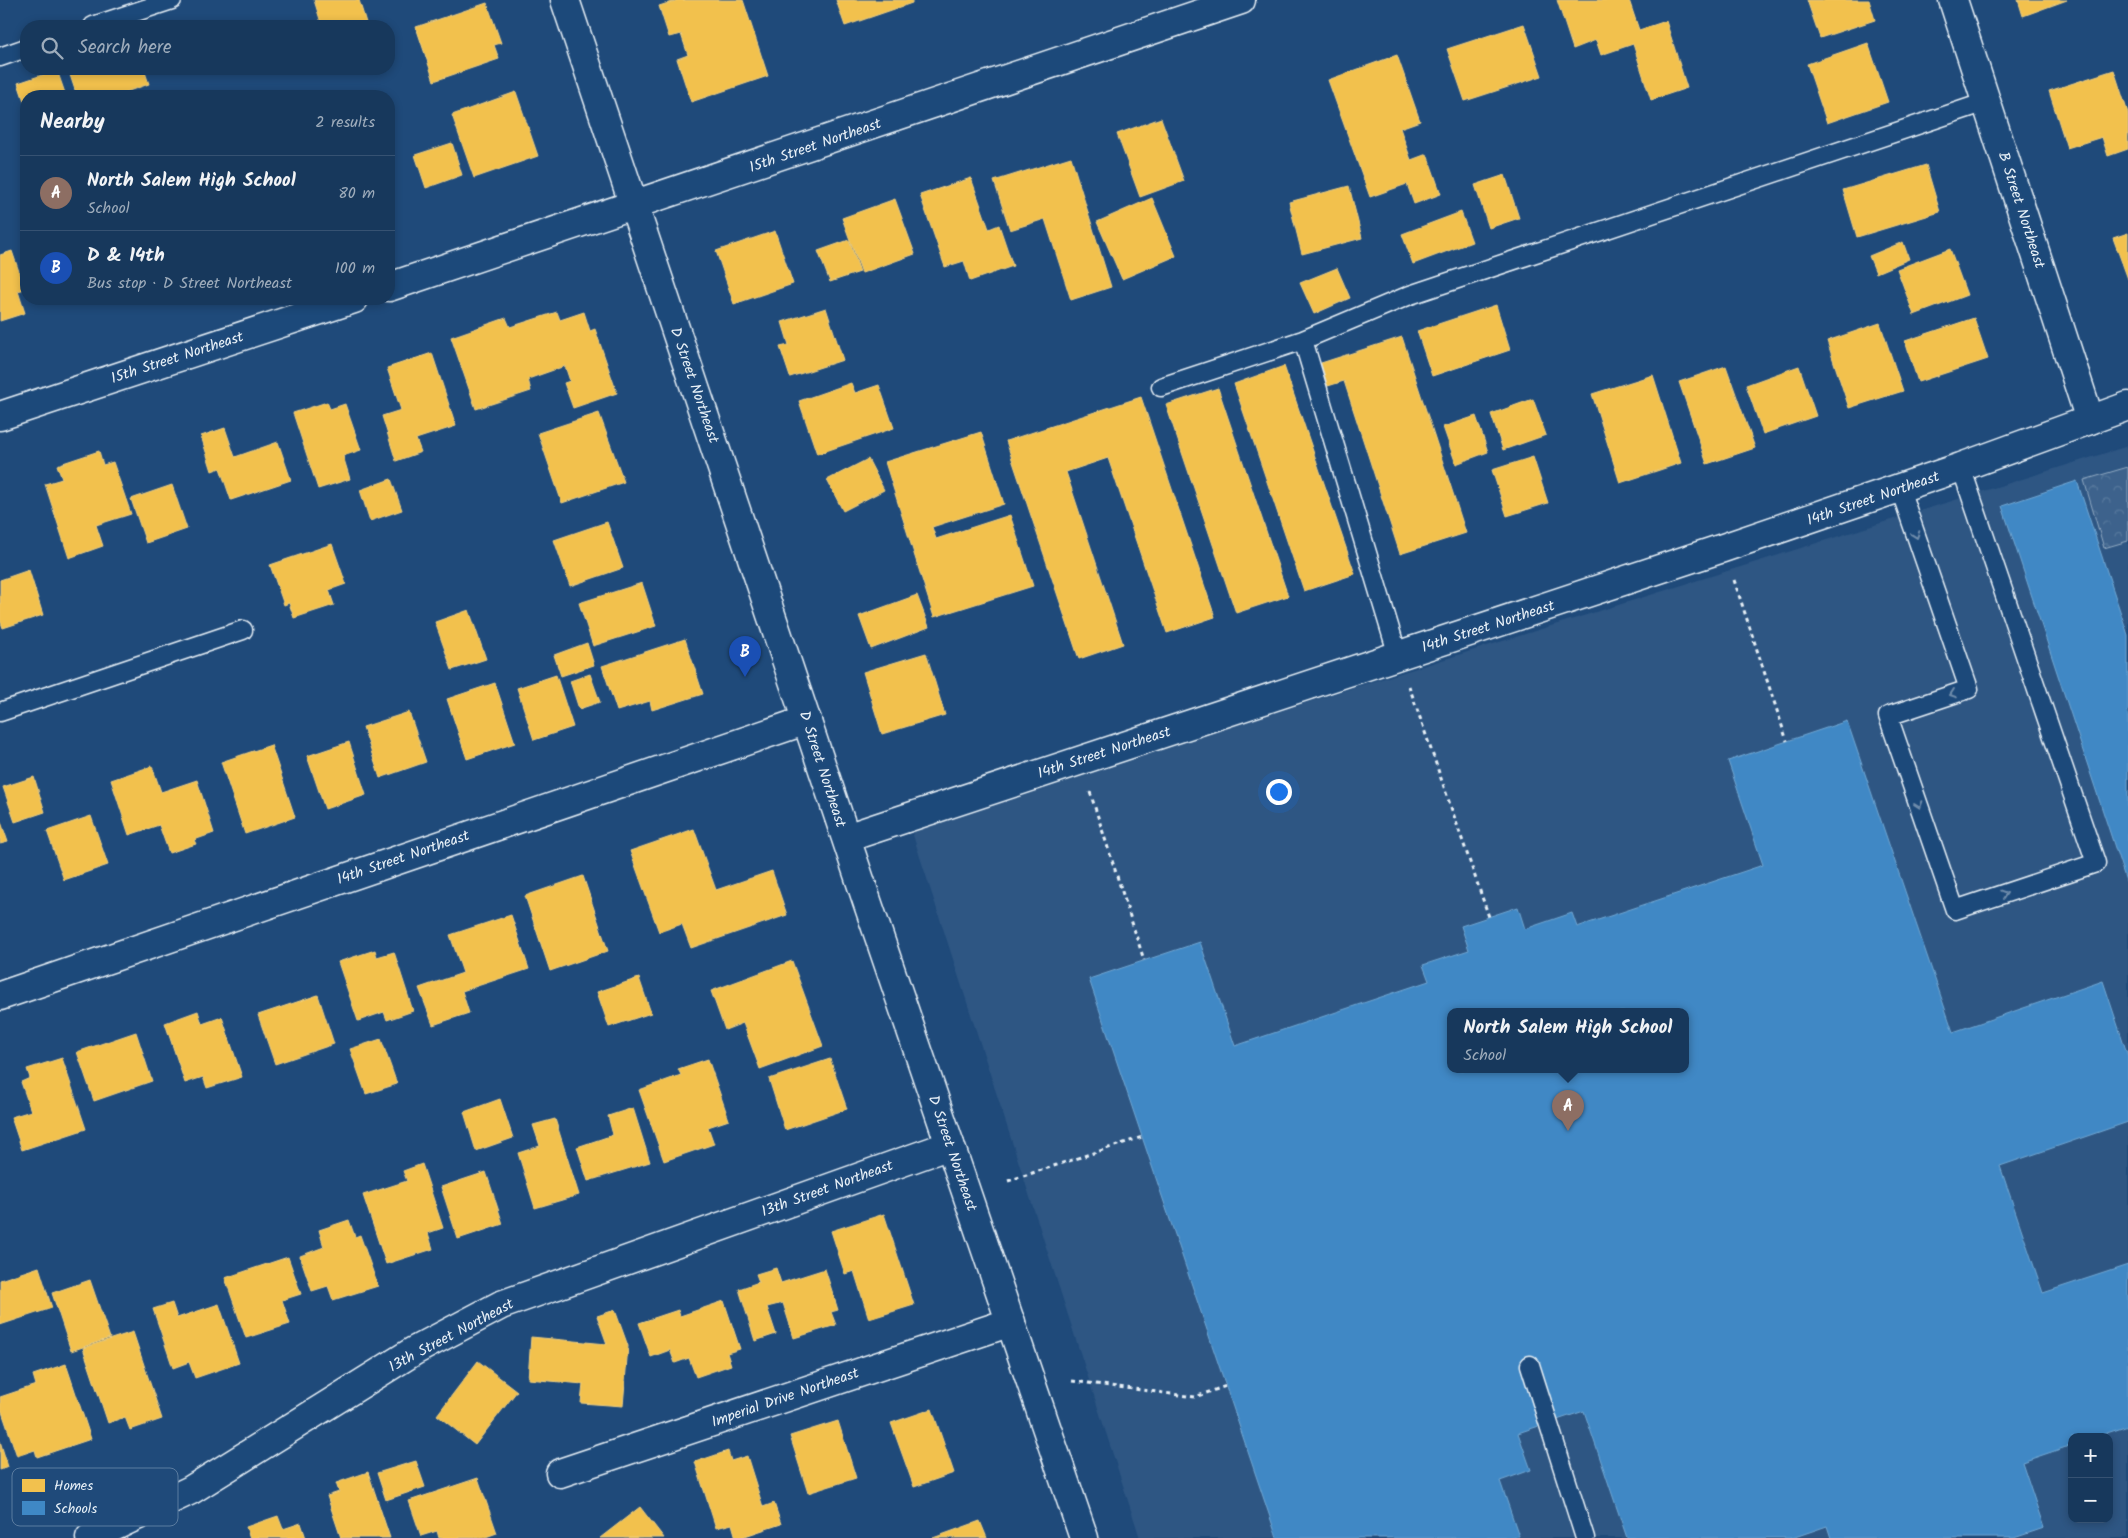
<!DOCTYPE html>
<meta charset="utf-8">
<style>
body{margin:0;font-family:Kalam,sans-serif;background:#244365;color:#f1f3f6}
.controls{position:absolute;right:15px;bottom:15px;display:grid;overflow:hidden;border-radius:10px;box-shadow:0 2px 8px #0003}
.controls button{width:45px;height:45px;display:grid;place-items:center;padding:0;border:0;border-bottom:1px solid #365272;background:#17385c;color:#f1f3f6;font:25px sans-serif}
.you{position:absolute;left:1278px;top:791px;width:18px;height:18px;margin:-12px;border:4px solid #fff;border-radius:50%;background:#1a73e8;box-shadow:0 0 0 8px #1a73e833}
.badge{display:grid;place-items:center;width:32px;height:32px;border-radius:50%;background:#ffd166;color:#fff;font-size:16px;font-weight:700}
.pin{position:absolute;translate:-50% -41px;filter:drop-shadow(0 1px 2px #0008)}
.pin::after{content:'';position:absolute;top:26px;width:18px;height:15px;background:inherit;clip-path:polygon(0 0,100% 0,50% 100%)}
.popup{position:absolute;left:1447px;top:1008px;width:242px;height:65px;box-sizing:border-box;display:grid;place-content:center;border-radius:10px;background:#17385c;filter:drop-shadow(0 1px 4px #0005);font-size:16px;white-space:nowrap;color:#9eacbb}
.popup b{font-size:19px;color:#f1f3f6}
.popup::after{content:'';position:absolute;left:50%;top:100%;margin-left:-10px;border:10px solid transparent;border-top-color:#17385c}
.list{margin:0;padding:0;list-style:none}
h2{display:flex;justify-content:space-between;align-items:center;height:65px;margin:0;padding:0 20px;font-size:21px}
h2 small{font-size:16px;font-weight:400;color:#9eacbb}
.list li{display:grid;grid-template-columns:32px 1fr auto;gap:15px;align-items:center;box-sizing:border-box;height:75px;padding:0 20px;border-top:1px solid #365272}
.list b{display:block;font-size:19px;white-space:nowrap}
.list p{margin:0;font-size:16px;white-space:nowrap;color:#9eacbb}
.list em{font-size:16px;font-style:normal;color:#9eacbb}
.icon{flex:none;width:28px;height:28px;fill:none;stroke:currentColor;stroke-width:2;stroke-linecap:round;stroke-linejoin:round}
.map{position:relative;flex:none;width:2128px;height:1538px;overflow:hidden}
.search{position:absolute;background:#17385c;box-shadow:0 2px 8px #0003;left:20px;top:20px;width:375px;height:55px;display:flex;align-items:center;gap:12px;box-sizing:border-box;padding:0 18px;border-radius:20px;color:#9eacbb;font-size:19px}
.panel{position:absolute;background:#17385c;box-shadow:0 2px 8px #0003;left:20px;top:90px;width:375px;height:215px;border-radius:20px}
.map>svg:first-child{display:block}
.built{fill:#2e5683;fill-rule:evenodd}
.forest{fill:url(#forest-crowns);stroke:#92aac2}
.homes{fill:#f2c14e;stroke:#efcf81}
.schools{fill:#3f88c5;stroke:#72a8d4;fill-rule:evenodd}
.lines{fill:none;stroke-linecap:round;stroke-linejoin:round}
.lane-casing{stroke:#e8f1f8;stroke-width:21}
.street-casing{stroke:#e8f1f8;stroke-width:31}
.secondary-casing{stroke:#e8f1f8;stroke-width:31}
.path{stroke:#e8f1f8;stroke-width:3;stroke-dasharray:4 4;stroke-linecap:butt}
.lane{stroke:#1f4a7a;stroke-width:18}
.street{stroke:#1f4a7a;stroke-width:28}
.secondary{stroke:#1f4a7a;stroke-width:28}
.oneway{stroke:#6f8dac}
.labels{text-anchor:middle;stroke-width:5;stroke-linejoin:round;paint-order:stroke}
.street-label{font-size:15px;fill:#e8f1f8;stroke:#1f4a7a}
.key{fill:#1f4a7a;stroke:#5b7ca0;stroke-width:1}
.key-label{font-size:14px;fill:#e8f1f8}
</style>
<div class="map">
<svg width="2128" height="1538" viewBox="0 0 2128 1538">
<defs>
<pattern id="forest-crowns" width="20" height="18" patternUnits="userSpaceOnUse" patternTransform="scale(1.25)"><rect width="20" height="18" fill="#3c628c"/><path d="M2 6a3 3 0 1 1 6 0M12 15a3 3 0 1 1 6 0" fill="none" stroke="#58799d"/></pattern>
</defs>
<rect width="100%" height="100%" fill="#1f4a7a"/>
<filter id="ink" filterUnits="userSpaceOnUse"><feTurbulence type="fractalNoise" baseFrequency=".02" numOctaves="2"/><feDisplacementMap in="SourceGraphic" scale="10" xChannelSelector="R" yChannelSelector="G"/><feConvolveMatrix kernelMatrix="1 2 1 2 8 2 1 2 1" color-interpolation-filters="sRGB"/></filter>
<g filter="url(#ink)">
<path class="built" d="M2128,446V1538H1140L910,826ZM1450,1012H1686V1070H1450ZM2072,1437H2109V1519H2072Z"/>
<path class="forest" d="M2128,467V541L2104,548L2084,480Z"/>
<path class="homes" d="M314,0H359L367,26H322Z
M678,0H743L768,76L691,102L677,59L688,55L681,34L669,37L659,6Z
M836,0H912V3L845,26Z
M1557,0H1629L1639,30L1666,21L1687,88L1651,100L1633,44L1601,55L1596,40L1573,49Z
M1807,0H1869L1875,20L1820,38Z
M2018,0H2067L2023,16Z
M487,3L501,43L494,45L499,59L434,81L416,27Z
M1524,24L1542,76L1465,101L1447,49Z
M1868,43L1888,102L1827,123L1807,64Z
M1397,55L1420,121L1400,128L1411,160L1427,154L1441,194L1414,204L1407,184L1370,197L1328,80Z
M68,69H144L149,84L114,96H77Z
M57,70L66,96H26V107L18,83Z
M2114,70L2128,113V149L2108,156L2102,137L2067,148L2049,91Z
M516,92L538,156L474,178L452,115Z
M1161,118L1184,181L1140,197L1117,134Z
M452,143L462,175L426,188L415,155Z
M1071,157L1111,287L1071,300L1045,219L1010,230L994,181Z
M1926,165L1940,212L1857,237L1843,190Z
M1505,175L1519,218L1489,228L1475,185Z
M971,178L989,229L999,225L1013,266L970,281L964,261L945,267L920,195Z
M1349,186L1362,238L1302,254L1289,202Z
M1152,198L1176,256L1122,279L1097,222Z
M895,199L915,254L862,273L842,218Z
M1461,212L1472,242L1413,264L1402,234Z
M775,231L793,284L734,304L716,251Z
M2128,233V279L2113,238Z
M849,240L860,272L830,282L818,251Z
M1903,242L1909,259L1876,273L1869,256Z
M1950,249L1967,295L1914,315L1897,269Z
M12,251L25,289L18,291L25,313L0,321V255Z
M1337,268L1350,298L1314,314L1300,283Z
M1496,305L1510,350L1432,376L1417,331Z
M826,308L843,360L790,377L780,347L789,345L782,322Z
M557,312L560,320L584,312L590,331L595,329L617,393L573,408L564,383L570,381L565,366L528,379L531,391L476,409L451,337L506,318L510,327Z
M1974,318L1988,359L1918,382L1905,341Z
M1880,323L1903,391L1849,408L1827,341Z
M1402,337L1466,533L1400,554L1344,381L1328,386L1321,363Z
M432,353L456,426L416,439L421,452L396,461L382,416L401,410L387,368Z
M1284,366L1355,574L1304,591L1234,384Z
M1726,366L1755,448L1707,464L1679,382Z
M1799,366L1816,416L1763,434L1746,385Z
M1653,375L1681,463L1620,483L1592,394Z
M851,383L855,393L879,385L894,428L817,454L799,401Z
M1218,388L1288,596L1236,613L1166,405Z
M1141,397L1215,617L1167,633L1108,458L1066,472L1123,644L1079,659L1006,441Z
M1533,399L1546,435L1503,450L1491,414Z
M327,402L330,409L345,404L361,450L343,456L350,479L318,489L293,413Z
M599,413L624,482L562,503L538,433Z
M1476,416L1488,452L1456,464L1443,427Z
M225,428L235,457L278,442L291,480L231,500L220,468L212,471L201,436Z
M981,432L1004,504L932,527L936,539L1010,515L1033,586L934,617L885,462Z
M99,451L103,465L113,462L131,514L96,525L103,546L69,558L45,484L62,479L57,465Z
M1533,457L1548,503L1507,516L1492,470Z
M868,459L884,490L843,511L827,480Z
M391,479L402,510L370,521L360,490Z
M172,485L187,529L146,543L131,499Z
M607,522L623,568L570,586L554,540Z
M332,544L346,584L329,590L334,605L294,618L289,603L284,605L270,565Z
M29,570L43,615L3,628L0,620V580Z
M642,583L656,626L593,646L579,603Z
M917,595L929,627L871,649L859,616Z
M469,610L486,659L452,670L435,622Z
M685,639L703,694L652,710L650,701L617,711L602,666Z
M587,643L594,665L561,676L554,655Z
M926,653L945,715L882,734L863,672Z
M590,674L600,702L579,709L570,681Z
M556,675L573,727L534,740L517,688Z
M495,683L515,743L467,759L447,699Z
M409,712L426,762L380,778L363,727Z
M349,742L366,795L325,809L307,756Z
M271,745L295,817L245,834L221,762Z
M152,766L161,792L197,780L214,833L194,840L196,844L169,853L159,825L129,835L111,780Z
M34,777L45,812L15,822L3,787Z
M91,816L108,865L64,880L47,831Z
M0,819L8,842L0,844Z
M694,829L716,890L772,871L787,915L691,948L682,924L659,932L630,851Z
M583,876L608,951L550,971L525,896Z
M511,915L529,969L462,991L469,1013L433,1025L419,988L463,973L450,935Z
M375,950L377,957L394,952L413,1011L387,1020L384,1012L358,1021L338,962Z
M792,961L823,1046L760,1069L743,1023L725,1030L711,991Z
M639,978L651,1013L609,1027L597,992Z
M318,995L334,1044L275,1064L258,1015Z
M198,1011L202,1024L222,1017L242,1077L207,1088L203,1077L185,1083L165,1023Z
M136,1032L152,1081L94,1101L77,1052Z
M381,1039L397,1084L366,1094L350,1049Z
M62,1058L86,1129L22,1150L11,1117L31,1111L21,1082L30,1078L27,1069Z
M708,1059L729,1120L708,1127L714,1144L664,1161L639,1090L681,1075L678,1069Z
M830,1059L847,1109L785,1130L769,1079Z
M500,1099L513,1138L476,1151L464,1112Z
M633,1108L650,1162L588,1181L577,1147L613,1135L608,1116Z
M555,1119L579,1195L535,1208L518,1153L540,1146L533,1125Z
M422,1164L443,1228L428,1233L433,1249L386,1264L363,1195L407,1181L403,1171Z
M486,1172L503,1224L458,1239L441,1187Z
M884,1214L914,1305L869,1319L854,1271L845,1274L831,1231Z
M349,1220L355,1237L360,1235L378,1286L333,1300L328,1286L312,1291L300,1256L324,1247L319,1230Z
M288,1257L301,1294L282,1300L290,1324L246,1338L225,1278Z
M39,1267L52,1308L0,1325V1280Z
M776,1268L781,1283L825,1269L838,1310L831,1312L836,1325L794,1338L783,1303L767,1307L776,1334L755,1341L739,1289L759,1282L756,1274Z
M90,1280L110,1338L71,1351L52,1293Z
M724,1301L740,1349L727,1353L731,1365L696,1377L689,1358L675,1363L670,1350L651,1357L639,1323L678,1310L680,1316Z
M172,1303L177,1318L219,1304L239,1363L195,1378L189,1362L173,1368L153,1309Z
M615,1310L628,1346L623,1406L581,1403L583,1384L528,1379L531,1337L607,1344L597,1316Z
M133,1332L162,1419L130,1430L125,1417L108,1423L83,1348Z
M478,1361L517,1391L475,1445L437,1415Z
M66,1364L91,1439L37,1457L35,1450L17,1456L0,1406V1397L36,1385L33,1375Z
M932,1409L954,1473L914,1487L891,1423Z
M838,1421L856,1478L808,1493L790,1436Z
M0,1441L8,1467L0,1470Z
M728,1451L731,1461L747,1456L763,1507L774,1503L781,1524L739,1538H736L732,1524L716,1528L695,1462Z
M416,1461L425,1487L386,1500L377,1473Z
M368,1472L390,1538H341L327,1496L339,1492L336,1483Z
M478,1478L497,1533L483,1538H439L437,1531L421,1536L409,1501Z
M640,1507L664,1538H600Z
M278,1516L283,1529L301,1523L306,1538H250L246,1527Z
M980,1521L987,1538H933Z"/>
<path class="schools" d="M2077,481L2128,635V887L2002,506Z
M1847,721L1953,1032L2103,981L2128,1056V1122L2000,1166L2043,1293L2128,1265V1426L2095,1437H2072V1445L2022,1462L2044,1528L2014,1538H1831L1827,1526L1792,1538H1627L1584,1411L1518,1433L1531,1470L1500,1481L1519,1536L1513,1538H1277L1089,979L1200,942L1235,1046L1429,981L1423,965L1469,950L1461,926L1518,907L1525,929L1572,913L1577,927L1763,865L1728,761ZM1450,1012H1686V1070H1450Z"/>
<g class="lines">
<g class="lane-casing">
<path id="lane" d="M93,26L172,0
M0,57L26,48
M1303,340L1398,656
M1161,387L1303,340L1410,295L1986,102
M1900,489L1969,689L1888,716L1955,910L2096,863L1961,467
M0,712L243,630
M1530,1365L1585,1538"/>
</g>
<g class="street-casing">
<path id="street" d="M1953,0L2090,420
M389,287L1241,0
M0,416L354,299
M0,996L807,720
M560,1473L1011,1322
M90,1538L191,1490L414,1351L501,1305L950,1145"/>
</g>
<g class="secondary-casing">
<path id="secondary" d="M565,0L868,904L1084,1538
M846,838L1723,548L1961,467L2128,406"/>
</g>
<path class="path" d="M1734,580L1787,741
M1409,686L1489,917
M1090,792L1144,960
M1008,1181L1142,1137
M1072,1381L1195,1397L1226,1386"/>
<use href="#lane" class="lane"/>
<use href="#street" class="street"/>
<use href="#secondary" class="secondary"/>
</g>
<defs><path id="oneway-chevron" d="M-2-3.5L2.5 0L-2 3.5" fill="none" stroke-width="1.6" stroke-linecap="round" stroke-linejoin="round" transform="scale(1.25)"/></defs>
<g class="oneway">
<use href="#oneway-chevron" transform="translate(1916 535) rotate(71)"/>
<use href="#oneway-chevron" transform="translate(1953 694) rotate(161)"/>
<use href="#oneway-chevron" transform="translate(1919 805) rotate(71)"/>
<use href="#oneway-chevron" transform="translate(2004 894) rotate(-18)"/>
</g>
</g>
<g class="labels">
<g class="street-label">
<text transform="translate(815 145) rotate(-19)" y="5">15th Street Northeast</text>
<text transform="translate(2022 210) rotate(72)" y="5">B Street Northeast</text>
<text transform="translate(177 357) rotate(-18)" y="5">15th Street Northeast</text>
<text transform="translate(695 385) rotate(71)" y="5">D Street Northeast</text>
<text transform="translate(1873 498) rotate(-19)" y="5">14th Street Northeast</text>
<text transform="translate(1488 626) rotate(-18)" y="5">14th Street Northeast</text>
<text transform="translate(1104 752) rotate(-18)" y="5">14th Street Northeast</text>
<text transform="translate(823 769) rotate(72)" y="5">D Street Northeast</text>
<text transform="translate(403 857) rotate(-19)" y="5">14th Street Northeast</text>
<text transform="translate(953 1153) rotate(71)" y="5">D Street Northeast</text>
<text transform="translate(827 1188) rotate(-20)" y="5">13th Street Northeast</text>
<text transform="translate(451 1335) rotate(-28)" y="5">13th Street Northeast</text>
<text transform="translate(785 1397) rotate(-19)" y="5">Imperial Drive Northeast</text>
</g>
</g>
<rect x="12" y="1468" width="166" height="58" rx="8" class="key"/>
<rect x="22" y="1479" width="23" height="13" fill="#f2c14e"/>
<rect x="22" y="1501" width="23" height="14" fill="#3f88c5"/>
<g class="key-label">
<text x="54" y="1490">Homes</text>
<text x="54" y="1513">Schools</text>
</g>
</svg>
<div class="controls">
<button>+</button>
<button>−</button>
</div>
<div class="you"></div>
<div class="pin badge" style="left:1568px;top:1131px;background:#8d6e63">A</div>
<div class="popup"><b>North Salem High School</b>School</div>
<div class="pin badge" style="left:745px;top:677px;background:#1a4fb4">B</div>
<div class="search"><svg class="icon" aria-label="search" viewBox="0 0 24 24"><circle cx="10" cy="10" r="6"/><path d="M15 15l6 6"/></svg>Search here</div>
<section class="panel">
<h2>Nearby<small>2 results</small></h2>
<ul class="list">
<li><span class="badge" style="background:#8d6e63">A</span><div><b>North Salem High School</b><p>School</p></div><em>80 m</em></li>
<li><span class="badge" style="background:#1a4fb4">B</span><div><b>D &amp; 14th</b><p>Bus stop · D Street Northeast</p></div><em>100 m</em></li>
</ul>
</section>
</div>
